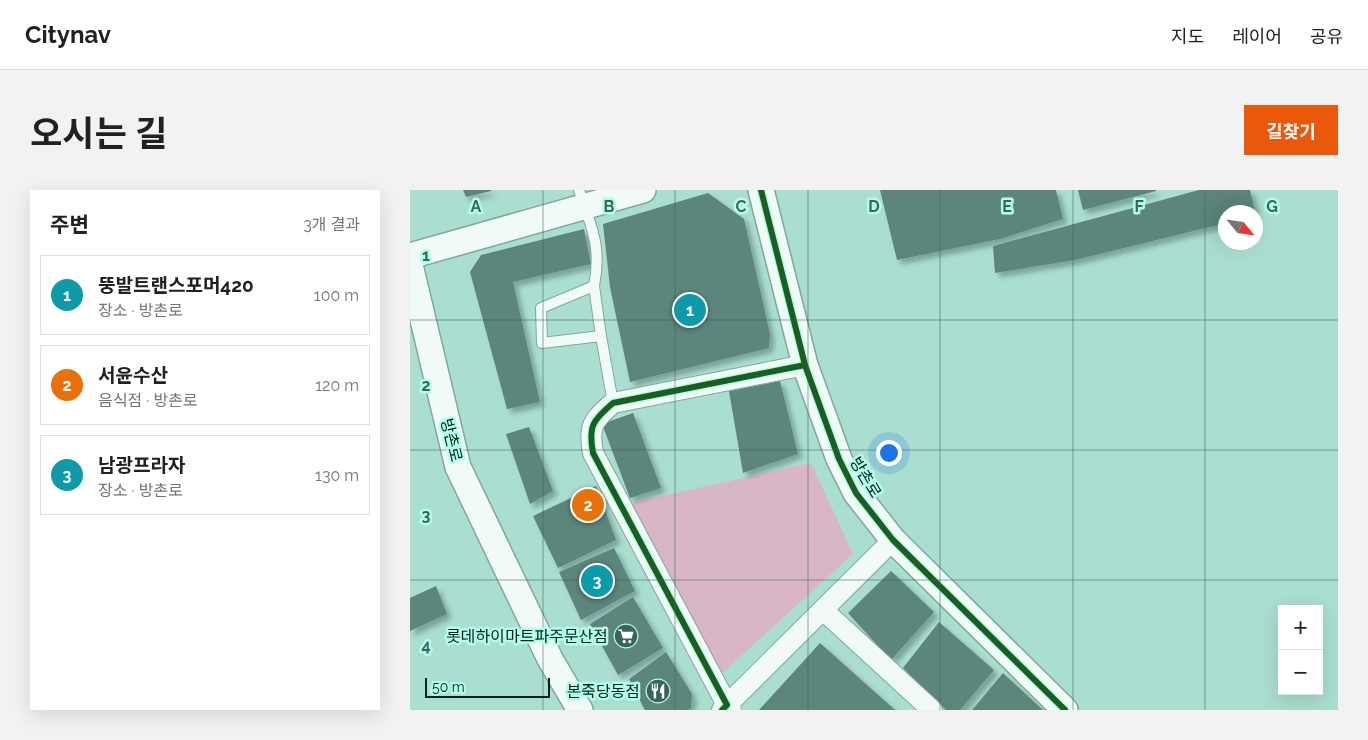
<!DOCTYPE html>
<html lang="ko">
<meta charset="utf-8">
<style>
body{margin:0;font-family:Raleway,"Noto Sans KR",sans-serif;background:#f2f2f2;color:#202124}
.controls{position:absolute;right:15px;bottom:15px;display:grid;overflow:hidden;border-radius:0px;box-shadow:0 5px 20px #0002}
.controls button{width:45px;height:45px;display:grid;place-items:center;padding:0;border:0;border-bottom:1px solid #e0e0e0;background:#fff;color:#202124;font:25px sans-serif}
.compass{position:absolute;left:808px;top:15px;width:45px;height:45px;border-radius:50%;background:#fff;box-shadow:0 5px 20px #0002;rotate:119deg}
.scale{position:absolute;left:15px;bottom:12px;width:125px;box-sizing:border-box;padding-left:5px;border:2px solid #03221b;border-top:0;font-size:14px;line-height:18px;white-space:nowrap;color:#03221b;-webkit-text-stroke:4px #b3fee8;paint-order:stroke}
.you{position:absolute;left:478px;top:262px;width:18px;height:18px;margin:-12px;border:4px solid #fff;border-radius:50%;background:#1a73e8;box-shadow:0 0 0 8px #1a73e833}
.badge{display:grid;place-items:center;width:32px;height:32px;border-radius:50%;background:#ea580c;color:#fff;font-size:16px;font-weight:700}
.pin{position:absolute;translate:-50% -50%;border:2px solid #fff;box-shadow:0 1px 5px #0006}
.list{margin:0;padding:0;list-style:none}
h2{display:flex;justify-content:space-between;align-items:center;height:65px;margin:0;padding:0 20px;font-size:21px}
h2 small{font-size:16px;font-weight:400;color:#757577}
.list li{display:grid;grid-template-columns:32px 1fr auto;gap:15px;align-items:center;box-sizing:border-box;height:80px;margin:0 10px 10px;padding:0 10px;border:1px solid #e0e0e0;border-radius:0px}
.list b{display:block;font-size:19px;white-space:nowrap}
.list p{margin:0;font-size:16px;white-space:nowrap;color:#757577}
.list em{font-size:16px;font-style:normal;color:#757577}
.map{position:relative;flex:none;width:928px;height:520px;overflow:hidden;border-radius:0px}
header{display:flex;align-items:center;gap:30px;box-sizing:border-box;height:70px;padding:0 25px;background:#fff;border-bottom:1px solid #e0e0e0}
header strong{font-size:24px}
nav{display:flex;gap:28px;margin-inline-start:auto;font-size:18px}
.intro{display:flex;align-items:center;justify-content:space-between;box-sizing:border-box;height:120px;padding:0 30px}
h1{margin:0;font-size:35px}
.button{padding:12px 22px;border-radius:0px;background:#ea580c;color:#fff;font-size:18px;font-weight:700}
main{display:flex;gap:30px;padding:0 30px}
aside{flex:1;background:#fff;border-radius:0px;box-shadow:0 5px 20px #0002}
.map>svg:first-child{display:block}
.green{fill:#d8b6c7}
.building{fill:#5c857c;filter:url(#shadow)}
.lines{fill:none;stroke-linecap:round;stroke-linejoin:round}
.service-casing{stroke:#7ea99e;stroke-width:12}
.minor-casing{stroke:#7ea99e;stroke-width:22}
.tertiary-casing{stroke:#7ea99e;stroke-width:28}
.service{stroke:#f2faf8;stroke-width:10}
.minor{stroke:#f2faf8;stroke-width:20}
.tertiary{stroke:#f2faf8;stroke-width:25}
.cycleway-casing{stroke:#b3fee8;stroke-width:9}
.cycleway{stroke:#1b5e20;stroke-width:6}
.grid{fill:none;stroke:#3d645a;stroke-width:1;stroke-opacity:0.55}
.labels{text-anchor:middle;stroke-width:5;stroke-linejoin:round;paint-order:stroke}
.street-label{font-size:16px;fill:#03221b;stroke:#b3fee8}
.poi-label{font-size:16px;fill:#03221b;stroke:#b3fee8;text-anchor:end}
.grid-label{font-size:16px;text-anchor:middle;font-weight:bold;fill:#3d645a;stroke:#b3fee8;stroke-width:5;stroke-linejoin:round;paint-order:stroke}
</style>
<header>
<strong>Citynav</strong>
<nav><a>지도</a><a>레이어</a><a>공유</a></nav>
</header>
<div class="intro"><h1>오시는 길</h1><a class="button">길찾기</a></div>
<main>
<aside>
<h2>주변<small>3개 결과</small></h2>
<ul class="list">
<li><span class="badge" style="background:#0f9aa8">1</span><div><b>뚱발트랜스포머420</b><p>장소 · 방촌로</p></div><em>100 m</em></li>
<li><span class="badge" style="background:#e8710a">2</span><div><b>서윤수산</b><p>음식점 · 방촌로</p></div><em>120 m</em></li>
<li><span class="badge" style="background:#0f9aa8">3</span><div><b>남광프라자</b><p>장소 · 방촌로</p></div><em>130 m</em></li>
</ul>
</aside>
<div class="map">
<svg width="928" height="520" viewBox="0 0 928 520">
<defs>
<filter id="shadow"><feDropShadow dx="4.5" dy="4.5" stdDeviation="2.5" flood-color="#0004"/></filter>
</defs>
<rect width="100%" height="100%" fill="#aaded0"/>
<path class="green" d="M401,273L443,364L310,485L216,314Z"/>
<path class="building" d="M53,0H81V1L56,7Z
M470,0H646L653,29L590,49L487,70Z
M668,0H746V1L673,20Z
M789,0H840L845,22H816V33L665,70L585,83L583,56Z
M298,3L334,29L360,144L359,158L220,192L200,97L193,34Z
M174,39L181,74L103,92L130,212L97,219L60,82L71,65Z
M370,191L388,264L333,283L319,201Z
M223,223L251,298L220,308L192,234Z
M119,237L143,301L120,314L96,244Z
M186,296L206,350L148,378L123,326Z
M204,358L225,401L171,430L149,382Z
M481,381L524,422L481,470L438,423Z
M26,396L37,424L0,441V408Z
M223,407L253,458L208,485L180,434Z
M529,432L584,480L550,520H536L493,478Z
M410,453L485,520H349Z
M256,462L282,504L281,518L278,520H235L219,489Z
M593,483L633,520H562Z"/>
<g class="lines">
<g class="service-casing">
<path id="service" d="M169,0C181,36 192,56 184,96L131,118L132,153L191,146L203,213
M184,96L191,146"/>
</g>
<g class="minor-casing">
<path id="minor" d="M413,420L522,520
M312,520L317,515L183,263C178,236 183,230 203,213L395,175
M321,520L317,515L483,350"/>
</g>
<g class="tertiary-casing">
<path id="tertiary" d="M351,0L395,175L429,269L446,303L483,350L655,520
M0,66L233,0
M0,75L48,277L140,469L170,520"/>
</g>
<use href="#service" class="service"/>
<use href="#minor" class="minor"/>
<use href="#tertiary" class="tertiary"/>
<g class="cycleway-casing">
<path id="cycleway" d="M351,0L395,175L429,269L446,303L483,350L655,520
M312,520L317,515L183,263C178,236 183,230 203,213L395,175"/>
</g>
<use href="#cycleway" class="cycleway"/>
</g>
<path class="grid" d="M133,0V520M265,0V520M398,0V520M530,0V520M663,0V520M795,0V520M0,130H928M0,260H928M0,390H928"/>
<defs>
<g id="supermarket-disc" transform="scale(1.25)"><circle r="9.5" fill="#3d645a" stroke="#b3fee8"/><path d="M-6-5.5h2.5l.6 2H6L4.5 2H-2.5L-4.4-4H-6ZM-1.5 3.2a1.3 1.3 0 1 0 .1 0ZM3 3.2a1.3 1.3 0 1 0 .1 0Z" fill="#fff"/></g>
<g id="restaurant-disc" transform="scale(1.25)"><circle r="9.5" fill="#3d645a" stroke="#b3fee8"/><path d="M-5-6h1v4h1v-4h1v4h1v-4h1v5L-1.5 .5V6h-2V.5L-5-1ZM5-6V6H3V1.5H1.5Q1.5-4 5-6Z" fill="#fff"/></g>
</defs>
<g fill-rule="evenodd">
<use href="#supermarket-disc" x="216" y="446"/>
<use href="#restaurant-disc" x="248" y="501"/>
</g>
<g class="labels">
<g class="street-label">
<text transform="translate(42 250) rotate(76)" y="6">방촌로</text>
<text transform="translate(456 287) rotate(59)" y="6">방촌로</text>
</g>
<g class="poi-label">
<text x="198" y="452">롯데하이마트파주문산점</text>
<text x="230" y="507">본죽당동점</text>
</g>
</g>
<g class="grid-label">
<text x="66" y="22">A</text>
<text x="199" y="22">B</text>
<text x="331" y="22">C</text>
<text x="464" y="22">D</text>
<text x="597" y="22">E</text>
<text x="729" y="22">F</text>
<text x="862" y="22">G</text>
<text x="16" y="71">1</text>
<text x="16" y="201">2</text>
<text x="16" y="331">3</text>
<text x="16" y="461">4</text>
</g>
</svg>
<div class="controls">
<button>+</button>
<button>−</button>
</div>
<svg class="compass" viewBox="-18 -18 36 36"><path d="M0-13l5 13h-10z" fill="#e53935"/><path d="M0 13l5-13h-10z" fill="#757577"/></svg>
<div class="scale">50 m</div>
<div class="you"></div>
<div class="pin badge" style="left:280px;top:120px;background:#0f9aa8">1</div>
<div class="pin badge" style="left:178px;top:315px;background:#e8710a">2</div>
<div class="pin badge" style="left:187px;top:391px;background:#0f9aa8">3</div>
</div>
</main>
